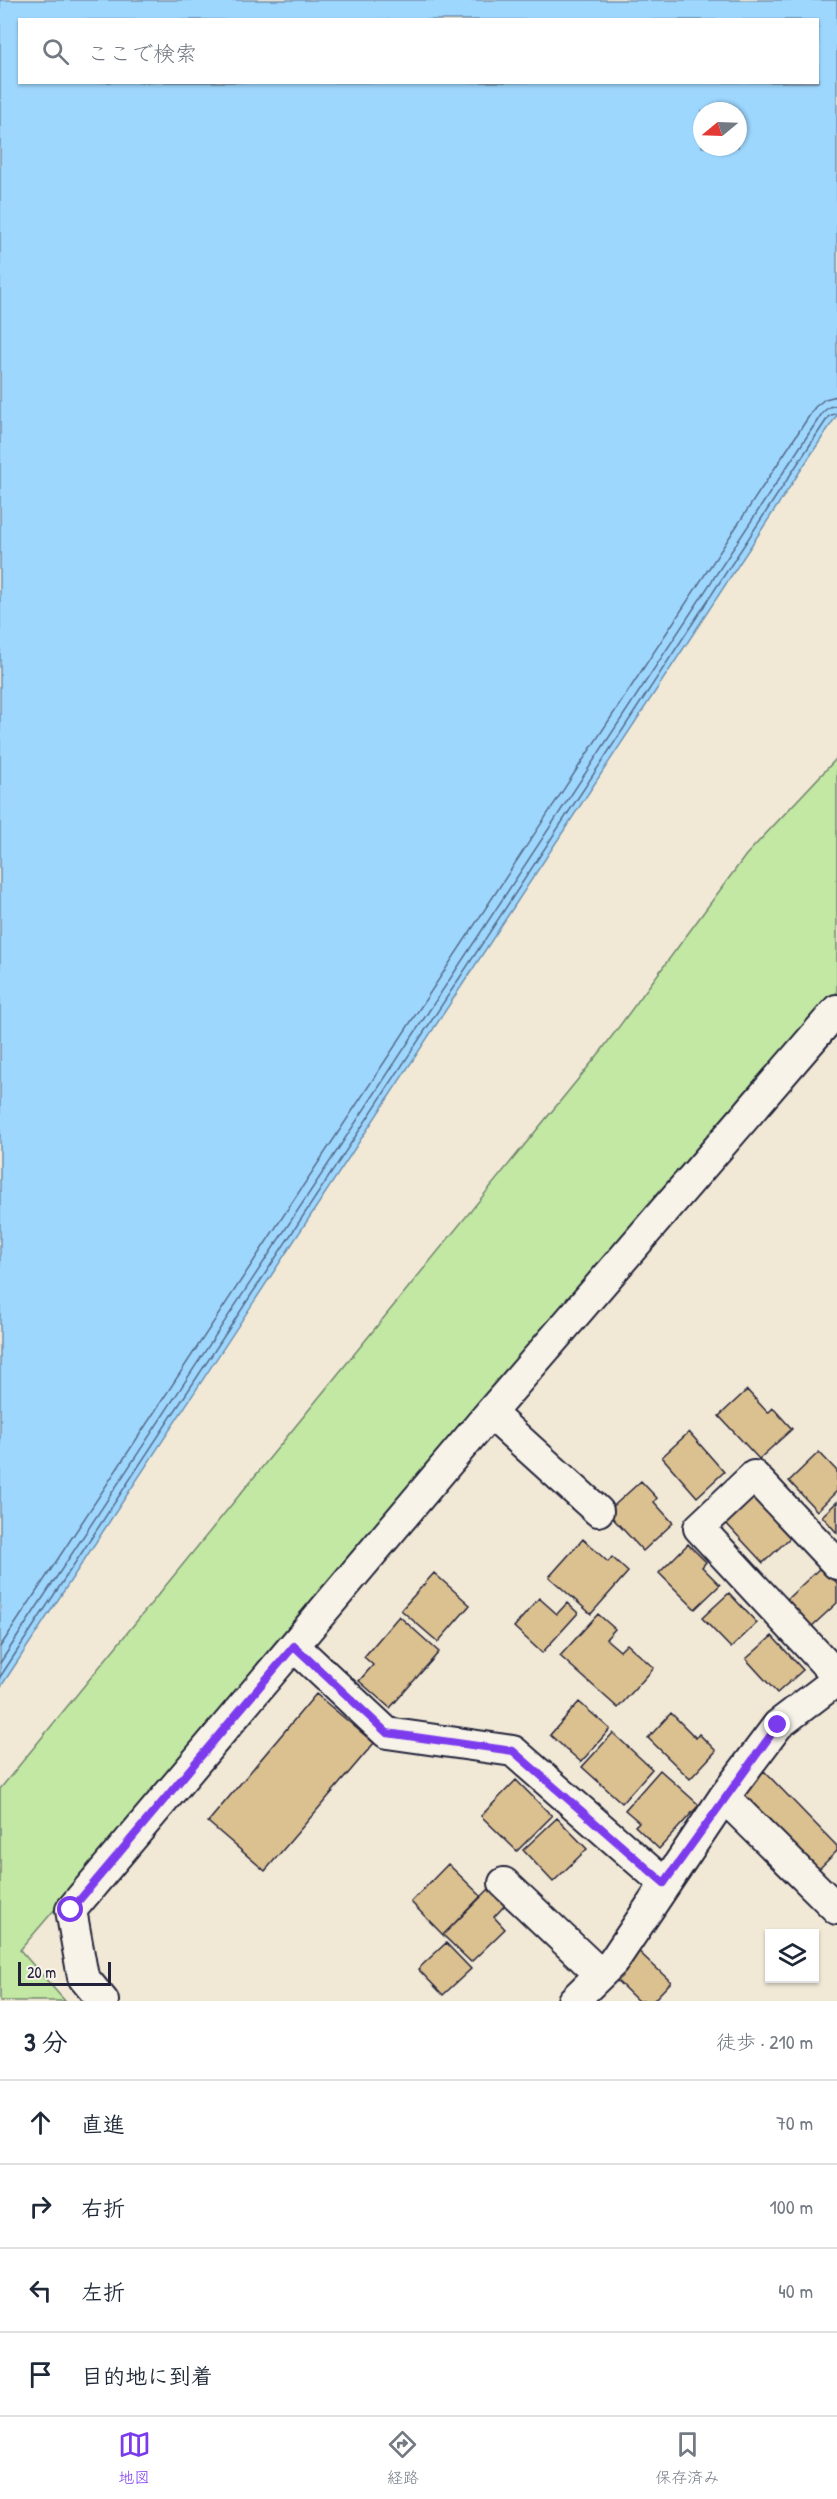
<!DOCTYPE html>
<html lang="ja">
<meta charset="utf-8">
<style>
body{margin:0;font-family:"Patrick Hand","Klee One",sans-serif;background:#f6f6f7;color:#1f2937}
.controls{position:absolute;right:18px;bottom:18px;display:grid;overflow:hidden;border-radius:0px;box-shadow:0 2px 4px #0004}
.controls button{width:54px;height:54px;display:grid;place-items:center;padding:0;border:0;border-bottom:2px solid #e0e1e3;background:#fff;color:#1f2937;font:30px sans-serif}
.compass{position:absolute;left:693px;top:102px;width:54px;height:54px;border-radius:50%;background:#fff;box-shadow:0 2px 4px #0004;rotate:251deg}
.scale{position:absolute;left:18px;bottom:15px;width:93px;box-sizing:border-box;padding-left:6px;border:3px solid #22223b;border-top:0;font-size:16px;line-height:21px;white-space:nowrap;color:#22223b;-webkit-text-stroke:4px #f7f3e8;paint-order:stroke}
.stop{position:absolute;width:18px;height:18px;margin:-14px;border:4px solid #7c3aed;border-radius:50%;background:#fff}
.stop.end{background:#7c3aed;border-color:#fff;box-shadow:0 2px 6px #0008}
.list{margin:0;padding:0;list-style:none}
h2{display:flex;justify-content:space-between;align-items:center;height:78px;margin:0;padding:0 24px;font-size:26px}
h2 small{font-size:20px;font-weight:400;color:#747a83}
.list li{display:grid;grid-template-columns:39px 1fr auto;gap:18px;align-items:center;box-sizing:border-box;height:84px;padding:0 24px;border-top:2px solid #e0e1e3}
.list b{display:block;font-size:22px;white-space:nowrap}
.list em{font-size:20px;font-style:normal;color:#747a83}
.icon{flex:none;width:33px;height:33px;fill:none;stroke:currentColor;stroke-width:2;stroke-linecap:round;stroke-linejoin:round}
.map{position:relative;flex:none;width:837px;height:2001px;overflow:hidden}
.search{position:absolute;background:#fff;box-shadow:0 2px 4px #0004;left:18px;right:18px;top:18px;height:66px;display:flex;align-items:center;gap:15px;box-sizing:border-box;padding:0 21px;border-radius:0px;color:#747a83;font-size:22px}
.sheet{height:414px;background:#fff}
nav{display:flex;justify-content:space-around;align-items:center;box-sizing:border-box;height:84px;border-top:2px solid #e0e1e3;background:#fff;font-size:16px;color:#747a83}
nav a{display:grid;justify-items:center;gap:3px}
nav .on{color:#7c3aed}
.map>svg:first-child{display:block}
.green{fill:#c2e8a3;stroke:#72856f;stroke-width:1.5}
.water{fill:#9ed7fe;stroke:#6c8fb0;stroke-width:1.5;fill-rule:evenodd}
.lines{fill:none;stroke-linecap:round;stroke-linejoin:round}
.shore{stroke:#546a89;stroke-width:1.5}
.building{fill:#dbc090;stroke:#22223b;stroke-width:1.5}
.minor-casing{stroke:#22223b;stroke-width:34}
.minor{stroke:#f7f3e8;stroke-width:30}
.route{stroke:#7c3aed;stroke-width:8}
</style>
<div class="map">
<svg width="837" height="2001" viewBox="0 0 837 2001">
<rect width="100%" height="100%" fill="#f1e9d6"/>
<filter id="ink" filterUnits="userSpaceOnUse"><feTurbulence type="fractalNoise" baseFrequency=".0167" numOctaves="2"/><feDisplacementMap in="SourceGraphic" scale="12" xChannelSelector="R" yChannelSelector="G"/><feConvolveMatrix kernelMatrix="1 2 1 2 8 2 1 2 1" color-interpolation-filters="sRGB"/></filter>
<g filter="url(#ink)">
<path class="green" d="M837,758V994L20,1950L65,2001H0V1789L601,1051L746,855Z"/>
<path class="water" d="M0,0H837V415L0,1688ZM20,20H818V82H20ZM702,111H738V147H702Z"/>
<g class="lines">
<path class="shore" d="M0,1647L815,407L825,399L837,396
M0,1663L823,412L829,407L837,405
M0,1677L829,416L837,413"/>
</g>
<path class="building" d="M747,1390L768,1413L773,1408L792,1429L759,1459L719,1416Z
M689,1432L724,1472L697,1497L662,1457Z
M819,1452L837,1471V1491L817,1511L789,1481Z
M641,1481L657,1498L654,1502L673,1523L643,1551L607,1512Z
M759,1491L793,1535L763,1563L725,1522Z
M837,1502V1533L822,1516Z
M583,1539L608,1562L612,1557L628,1572L591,1614L549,1577Z
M688,1544L706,1562L702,1567L720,1585L695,1609L659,1573Z
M822,1566L837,1583V1603L810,1628L785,1601Z
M434,1573L470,1605L438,1642L401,1610Z
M729,1593L757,1623L731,1648L702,1618Z
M539,1598L557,1614L567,1603L578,1613L542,1653L514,1627Z
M598,1614L615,1629L606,1639L620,1651L627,1644L654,1668L618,1708L560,1656Z
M399,1616L439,1652L390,1708L359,1681L373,1665L364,1657Z
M772,1636L803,1670L777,1693L746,1659Z
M316,1694L374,1743L265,1871L208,1822Z
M579,1702L610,1729L581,1762L550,1735Z
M671,1713L696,1738L699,1734L716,1751L690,1779L648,1738Z
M613,1733L652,1769L622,1803L582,1767Z
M660,1770L699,1805L659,1849L635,1826L639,1822L625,1810Z
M764,1771L837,1846V1851L812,1876L735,1799Z
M516,1780L552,1816L517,1851L481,1816Z
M557,1818L587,1849L553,1882L523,1850Z
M448,1864L481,1896L443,1935L411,1902Z
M490,1888L506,1904L494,1917L505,1929L471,1962L443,1935Z
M446,1943L471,1969L443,1995L418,1969Z
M633,1946L671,1982L653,2001H638L608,1972Z"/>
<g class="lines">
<g class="minor-casing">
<path id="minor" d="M490,1413L598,1511
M837,1564L754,1476L699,1528L837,1676
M294,1646L387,1733L513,1751L664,1883
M724,1797L778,1725L837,1680
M504,1883L600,1974
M103,2001L83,1977L71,1910L490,1413L837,1010
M573,2001L613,1962L724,1797L837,1909"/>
</g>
<use href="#minor" class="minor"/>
</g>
</g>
<g class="lines" filter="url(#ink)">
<path class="route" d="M71,1910L294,1646L387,1733L513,1751L664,1883L778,1725"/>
</g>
</svg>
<div class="controls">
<button><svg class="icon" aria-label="layers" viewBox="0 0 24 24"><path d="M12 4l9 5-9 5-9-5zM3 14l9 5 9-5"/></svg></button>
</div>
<svg class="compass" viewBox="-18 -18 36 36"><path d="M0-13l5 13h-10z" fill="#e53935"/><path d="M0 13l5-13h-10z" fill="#747a83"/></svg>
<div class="scale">20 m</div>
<div class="stop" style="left:71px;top:1910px"></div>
<div class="stop end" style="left:778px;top:1725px"></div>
<div class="search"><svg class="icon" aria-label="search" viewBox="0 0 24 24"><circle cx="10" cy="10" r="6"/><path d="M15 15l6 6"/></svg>ここで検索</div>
</div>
<section class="sheet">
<h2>3 分<small>徒歩 · 210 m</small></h2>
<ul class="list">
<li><svg class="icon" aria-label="ahead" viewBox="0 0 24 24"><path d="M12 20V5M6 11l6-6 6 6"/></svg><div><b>直進</b></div><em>70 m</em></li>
<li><svg class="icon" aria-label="right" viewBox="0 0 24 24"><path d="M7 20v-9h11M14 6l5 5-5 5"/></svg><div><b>右折</b></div><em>100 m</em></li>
<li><svg class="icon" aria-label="left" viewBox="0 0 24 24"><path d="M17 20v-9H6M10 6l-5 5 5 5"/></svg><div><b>左折</b></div><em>40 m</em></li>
<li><svg class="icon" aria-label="arrive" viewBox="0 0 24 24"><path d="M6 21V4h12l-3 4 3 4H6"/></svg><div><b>目的地に到着</b></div></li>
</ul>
</section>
<nav>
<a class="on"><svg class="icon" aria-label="map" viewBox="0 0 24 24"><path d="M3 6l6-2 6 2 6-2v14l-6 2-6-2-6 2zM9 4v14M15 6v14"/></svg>地図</a>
<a><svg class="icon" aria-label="directions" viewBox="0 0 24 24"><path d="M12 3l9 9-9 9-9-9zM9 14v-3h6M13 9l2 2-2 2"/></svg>経路</a>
<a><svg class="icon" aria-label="saved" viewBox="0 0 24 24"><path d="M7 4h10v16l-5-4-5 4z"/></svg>保存済み</a>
</nav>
